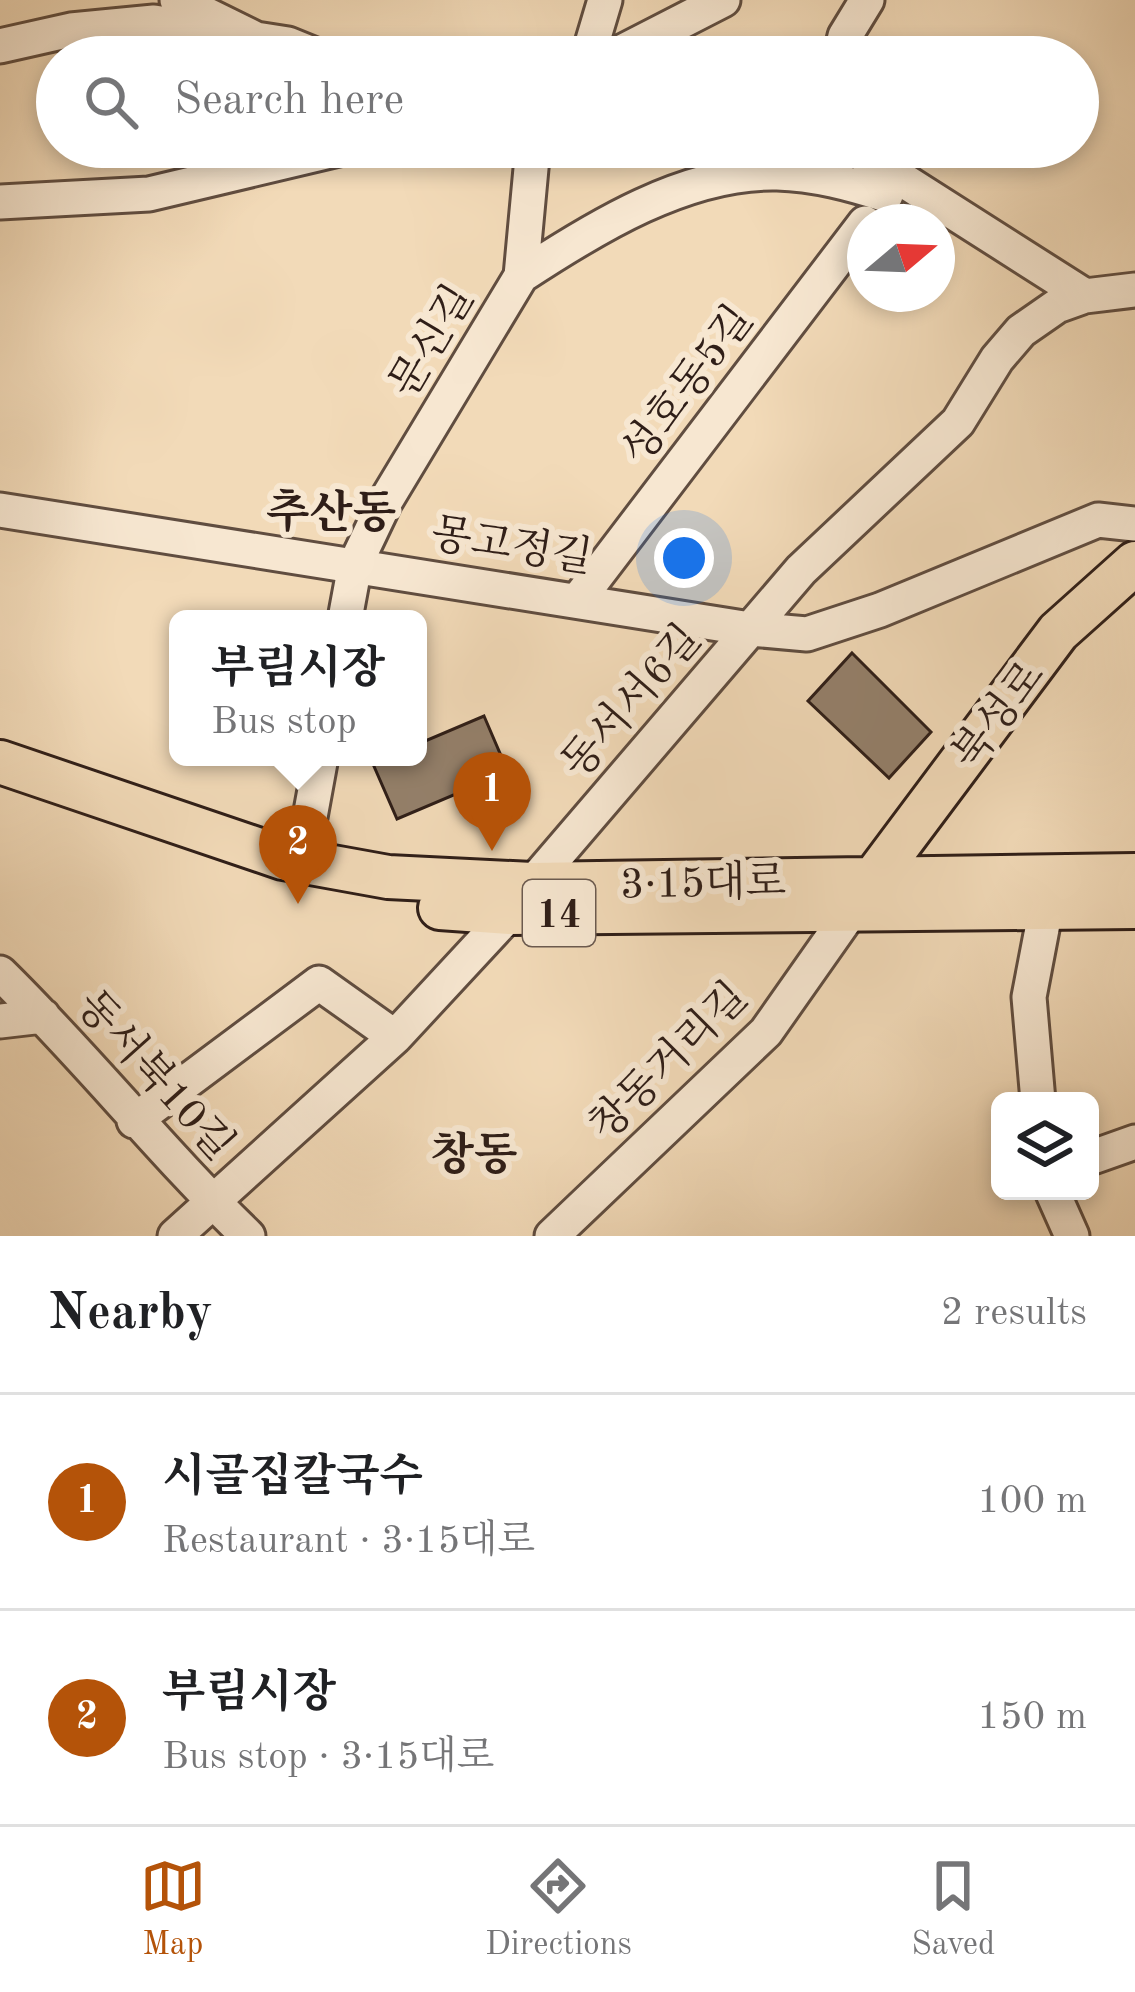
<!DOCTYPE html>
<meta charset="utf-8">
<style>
body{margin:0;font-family:"Old Standard TT","Noto Serif KR",serif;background:#f6f6f6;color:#202124}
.controls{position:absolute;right:36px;bottom:36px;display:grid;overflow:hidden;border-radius:18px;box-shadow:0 6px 18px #0003}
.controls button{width:108px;height:108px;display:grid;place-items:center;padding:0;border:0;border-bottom:3px solid #e0e0e0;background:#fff;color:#202124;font:60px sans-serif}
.compass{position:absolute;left:847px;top:204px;width:108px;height:108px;border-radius:50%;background:#fff;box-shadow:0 6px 18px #0003;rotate:71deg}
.you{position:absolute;left:684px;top:558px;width:42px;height:42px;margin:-30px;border:9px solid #fff;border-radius:50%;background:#1a73e8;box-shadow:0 0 0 18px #1a73e833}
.badge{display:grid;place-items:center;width:78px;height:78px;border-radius:50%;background:#b45309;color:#fff;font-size:39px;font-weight:700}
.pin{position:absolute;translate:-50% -99px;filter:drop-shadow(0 3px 6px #0008)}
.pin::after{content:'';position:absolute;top:63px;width:42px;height:36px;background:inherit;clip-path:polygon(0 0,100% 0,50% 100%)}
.popup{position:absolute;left:169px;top:610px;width:258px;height:156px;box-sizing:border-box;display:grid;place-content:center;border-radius:18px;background:#fff;filter:drop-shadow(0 3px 9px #0005);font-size:39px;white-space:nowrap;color:#757577}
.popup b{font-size:45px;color:#202124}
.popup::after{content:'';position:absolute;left:50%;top:100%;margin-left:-24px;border:24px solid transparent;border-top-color:#fff}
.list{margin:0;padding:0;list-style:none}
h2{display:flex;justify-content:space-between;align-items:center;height:156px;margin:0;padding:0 48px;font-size:51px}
h2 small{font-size:39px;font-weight:400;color:#757577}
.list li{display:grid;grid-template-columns:78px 1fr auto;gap:36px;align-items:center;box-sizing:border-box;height:216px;padding:0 48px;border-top:3px solid #e0e0e0}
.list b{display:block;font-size:45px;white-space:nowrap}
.list p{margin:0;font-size:39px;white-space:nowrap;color:#757577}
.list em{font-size:39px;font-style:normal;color:#757577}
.icon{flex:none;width:66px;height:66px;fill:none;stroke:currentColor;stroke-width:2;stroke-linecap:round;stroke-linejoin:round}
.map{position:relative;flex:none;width:1135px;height:1236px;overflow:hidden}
.search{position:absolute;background:#fff;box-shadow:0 6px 18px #0003;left:36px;right:36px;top:36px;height:132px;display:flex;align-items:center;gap:30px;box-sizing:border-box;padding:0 42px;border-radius:66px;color:#757577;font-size:45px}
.sheet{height:588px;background:#fff}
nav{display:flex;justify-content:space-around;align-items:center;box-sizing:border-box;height:168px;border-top:3px solid #e0e0e0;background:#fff;font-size:33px;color:#757577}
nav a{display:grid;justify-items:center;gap:6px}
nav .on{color:#b45309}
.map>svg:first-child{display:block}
.building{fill:#94806b;stroke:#2f1e18;stroke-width:3}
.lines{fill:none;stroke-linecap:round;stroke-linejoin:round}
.minor-casing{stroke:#604d40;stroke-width:39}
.major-casing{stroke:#2f1e18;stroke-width:48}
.minor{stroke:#f7e7d1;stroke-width:33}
.major{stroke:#f2dab8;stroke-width:42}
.labels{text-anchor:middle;stroke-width:12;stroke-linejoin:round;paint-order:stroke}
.shield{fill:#f7e7d1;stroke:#6b5a50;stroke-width:3}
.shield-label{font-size:39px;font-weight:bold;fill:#2f1e18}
.street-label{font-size:42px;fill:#2f1e18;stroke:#f7e7d1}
.neighbourhood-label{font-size:45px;font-weight:bold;fill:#2f1e18;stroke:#f7e7d1}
</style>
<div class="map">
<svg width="1135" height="1236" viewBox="0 0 1135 1236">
<rect width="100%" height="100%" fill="#f2dab8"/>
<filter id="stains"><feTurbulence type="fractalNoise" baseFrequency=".00167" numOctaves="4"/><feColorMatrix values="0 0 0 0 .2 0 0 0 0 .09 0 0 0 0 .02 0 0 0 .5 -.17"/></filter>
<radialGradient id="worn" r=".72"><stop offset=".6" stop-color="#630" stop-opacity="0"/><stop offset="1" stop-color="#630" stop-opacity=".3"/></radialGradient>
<path class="building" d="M852,653L931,732L889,778L808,701Z
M484,716L508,772L397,819L373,764L388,757H418V744Z"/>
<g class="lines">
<g class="minor-casing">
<path id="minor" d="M177,0L256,39L288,44L320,57
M0,46L71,30L154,22L256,39
M588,57L605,0
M612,57L723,0
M840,57L845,36L867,0
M851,147L1085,296
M0,202L149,194L347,147
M521,276C594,228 686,171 777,173C815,174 851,184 886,195
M0,510L750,629L807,634L880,610L1098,520L1135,524
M578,600L865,223
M345,619L355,565L385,502L521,276L533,147
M302,861L321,757
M532,884L801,570L958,422L997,359L1021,331L1057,306L1085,296L1135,290
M0,973C86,1057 161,1152 248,1236
M0,1021L43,1016
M1038,1101L1029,997L1046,908
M134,1121L319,983L395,1037
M1090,1158L1135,1142
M1052,1191L1072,1236
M175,1236L395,1037L510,913
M552,1236L766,1032L863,894"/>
</g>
<g class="major-casing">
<path id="major" d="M0,762L283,858L388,877L532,884L1135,875
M874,878L1058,632L1135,563
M440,908L510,913L1135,907"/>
</g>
<use href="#minor" class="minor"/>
<use href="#major" class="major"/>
</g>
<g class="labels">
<rect class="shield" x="523" y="880" width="72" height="66" rx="9"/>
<g class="shield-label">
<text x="559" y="927">14</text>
</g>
<g class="street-label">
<text transform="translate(430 340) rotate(-59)" y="15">문신길</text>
<text transform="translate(686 384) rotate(-53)" y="15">성호동5길</text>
<text transform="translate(512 544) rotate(9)" y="15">몽고정길</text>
<text transform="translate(630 700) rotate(-49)" y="15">동서서6길</text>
<text transform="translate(997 714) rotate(-53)" y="15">북성로</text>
<text transform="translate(703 881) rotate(-1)" y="15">3·15대로</text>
<text transform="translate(667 1060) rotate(-45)" y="15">창동거리길</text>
<text transform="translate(157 1074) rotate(48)" y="15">동서북10길</text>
</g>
<g class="neighbourhood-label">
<text x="331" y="527">추산동</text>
<text x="474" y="1169">창동</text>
</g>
</g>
<rect width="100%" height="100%" filter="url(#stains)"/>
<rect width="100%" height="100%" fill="url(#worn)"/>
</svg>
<div class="controls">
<button><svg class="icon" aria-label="layers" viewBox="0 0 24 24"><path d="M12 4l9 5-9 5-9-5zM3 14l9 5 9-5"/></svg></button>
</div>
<svg class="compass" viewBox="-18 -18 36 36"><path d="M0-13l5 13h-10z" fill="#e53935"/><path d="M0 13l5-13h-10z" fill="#757577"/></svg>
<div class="you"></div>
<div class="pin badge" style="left:492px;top:851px">1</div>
<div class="pin badge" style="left:298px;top:904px">2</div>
<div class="popup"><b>부림시장</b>Bus stop</div>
<div class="search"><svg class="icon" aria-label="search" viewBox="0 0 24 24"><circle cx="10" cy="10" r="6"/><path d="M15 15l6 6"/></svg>Search here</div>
</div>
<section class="sheet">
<h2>Nearby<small>2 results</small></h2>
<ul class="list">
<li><span class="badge">1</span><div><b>시골집칼국수</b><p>Restaurant · 3·15대로</p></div><em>100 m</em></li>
<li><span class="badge">2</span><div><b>부림시장</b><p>Bus stop · 3·15대로</p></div><em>150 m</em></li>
</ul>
</section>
<nav>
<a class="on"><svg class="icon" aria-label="map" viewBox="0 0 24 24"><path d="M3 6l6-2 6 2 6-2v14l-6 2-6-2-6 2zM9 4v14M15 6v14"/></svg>Map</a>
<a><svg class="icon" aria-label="directions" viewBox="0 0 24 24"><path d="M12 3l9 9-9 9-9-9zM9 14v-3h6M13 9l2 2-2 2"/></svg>Directions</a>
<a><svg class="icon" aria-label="saved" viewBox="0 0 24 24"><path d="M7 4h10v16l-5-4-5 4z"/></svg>Saved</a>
</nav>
